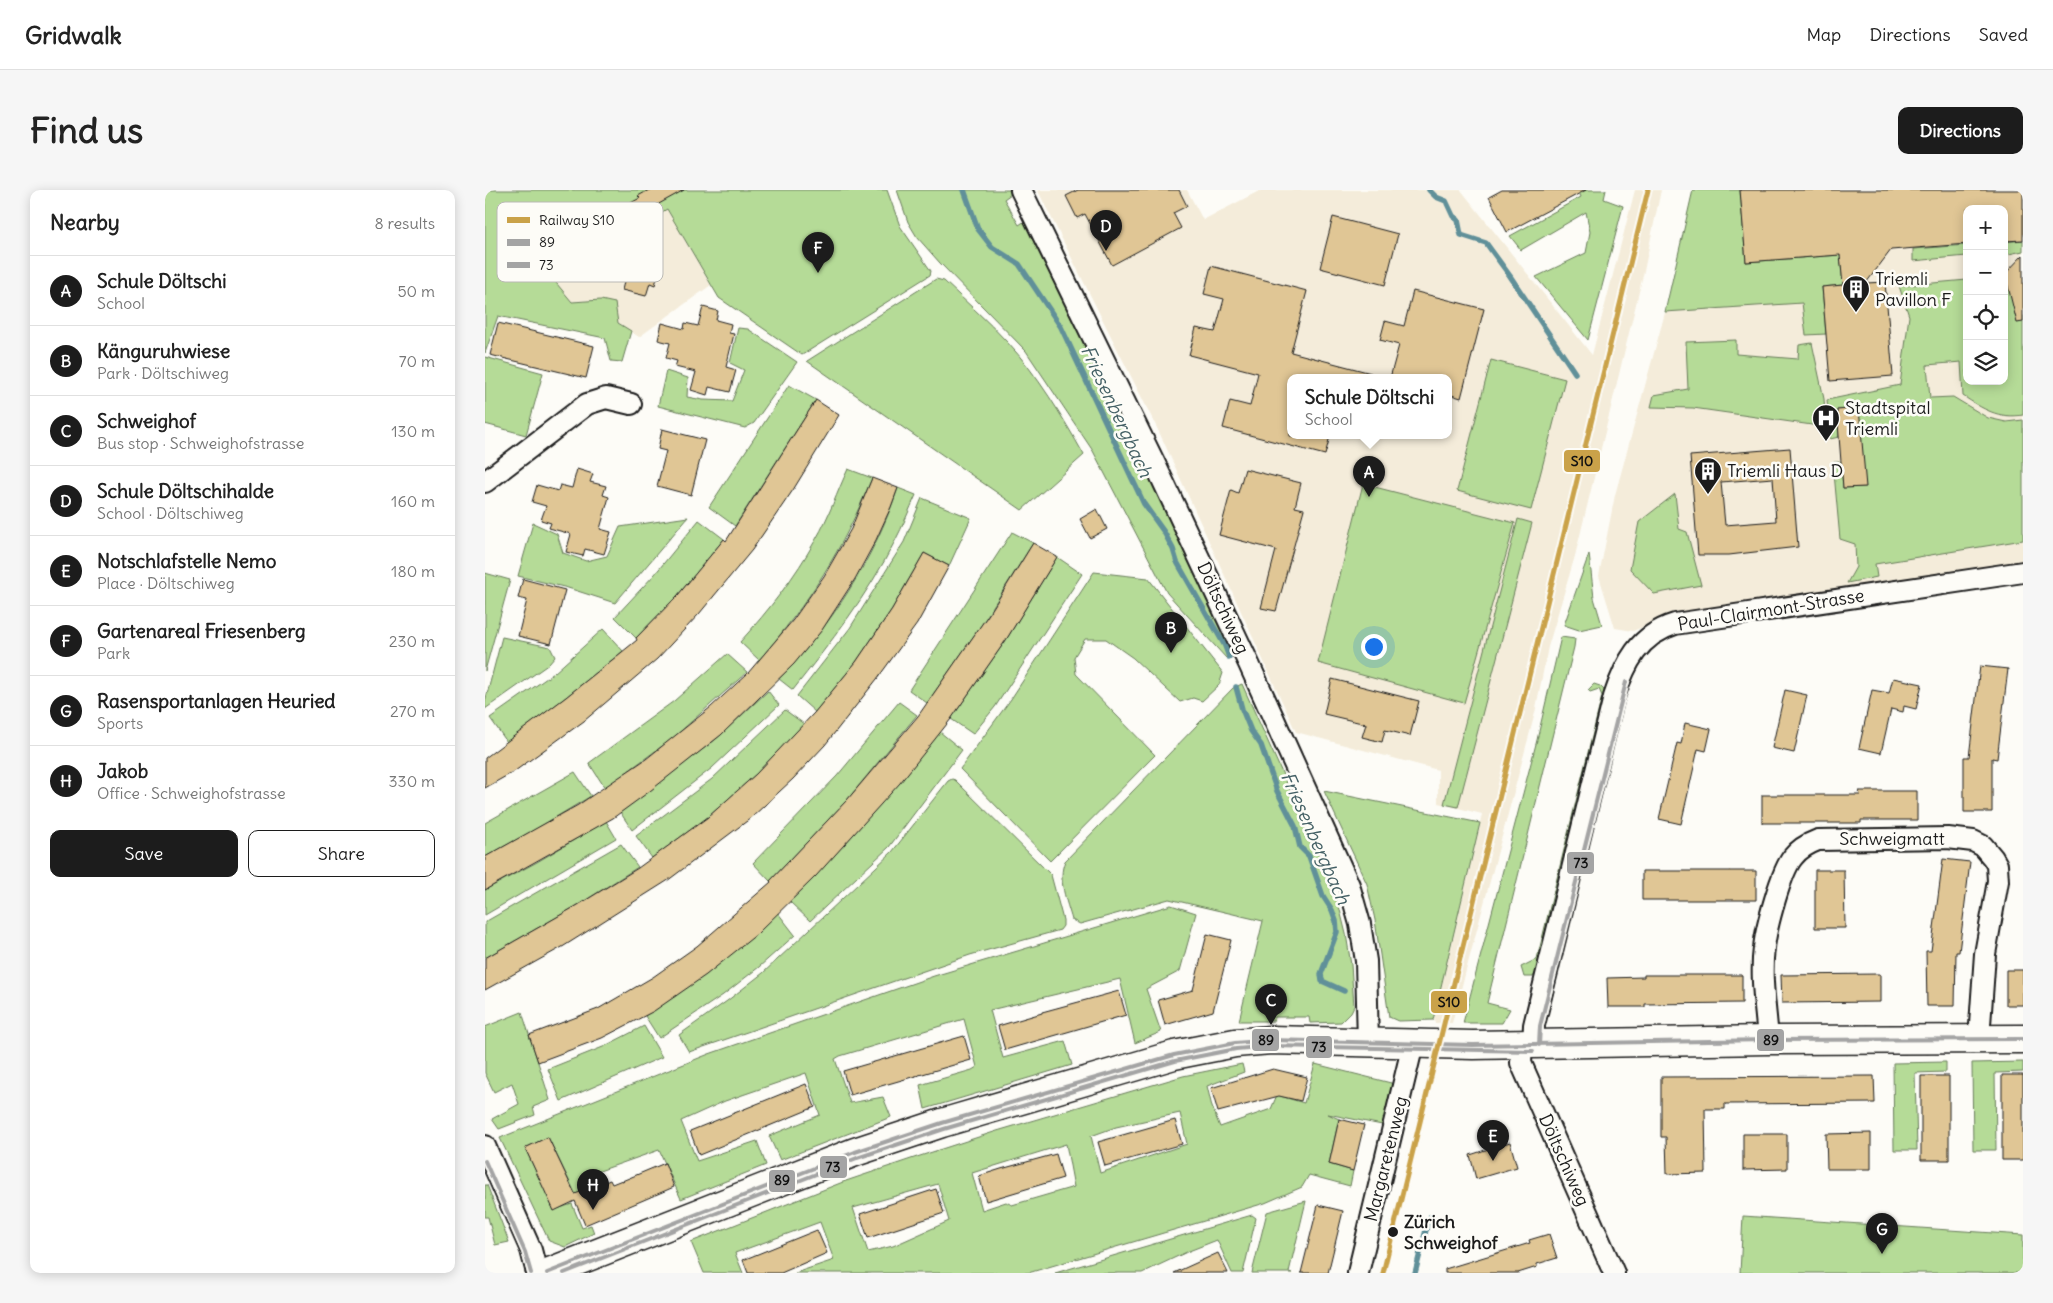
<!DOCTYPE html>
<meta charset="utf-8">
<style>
body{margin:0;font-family:Delius,sans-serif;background:#f6f6f6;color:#222}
.controls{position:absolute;right:15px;top:15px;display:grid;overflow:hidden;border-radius:10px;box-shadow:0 2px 12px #0003}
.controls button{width:45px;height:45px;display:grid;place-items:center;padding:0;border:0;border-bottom:1px solid #e0e0e0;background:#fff;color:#222;font:25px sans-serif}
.you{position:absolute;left:888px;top:456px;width:18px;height:18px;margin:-12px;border:4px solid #fff;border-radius:50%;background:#1a73e8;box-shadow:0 0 0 8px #1a73e833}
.badge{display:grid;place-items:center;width:32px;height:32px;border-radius:50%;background:#1c1c1c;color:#fff;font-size:16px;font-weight:700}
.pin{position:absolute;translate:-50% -41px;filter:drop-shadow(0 1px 2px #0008)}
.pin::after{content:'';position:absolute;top:26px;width:18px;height:15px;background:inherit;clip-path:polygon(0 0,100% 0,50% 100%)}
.popup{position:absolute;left:802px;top:184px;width:165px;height:65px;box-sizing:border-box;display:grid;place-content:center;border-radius:10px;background:#fff;filter:drop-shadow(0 1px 4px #0005);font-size:16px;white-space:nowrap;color:#767676}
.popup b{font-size:19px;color:#222}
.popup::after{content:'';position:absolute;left:50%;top:100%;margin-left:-10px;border:10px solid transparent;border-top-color:#fff}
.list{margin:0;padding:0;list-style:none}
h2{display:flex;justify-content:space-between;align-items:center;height:65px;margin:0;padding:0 20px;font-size:21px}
h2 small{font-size:16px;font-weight:400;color:#767676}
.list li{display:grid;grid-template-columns:32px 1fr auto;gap:15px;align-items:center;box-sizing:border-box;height:70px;padding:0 20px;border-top:1px solid #e0e0e0}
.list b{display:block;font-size:19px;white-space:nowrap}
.list p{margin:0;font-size:16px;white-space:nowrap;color:#767676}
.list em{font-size:16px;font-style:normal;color:#767676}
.actions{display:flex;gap:10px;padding:15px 20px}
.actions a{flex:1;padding:11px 0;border:1px solid #1c1c1c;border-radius:10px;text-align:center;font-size:18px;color:#1c1c1c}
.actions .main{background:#1c1c1c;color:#fff}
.icon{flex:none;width:28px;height:28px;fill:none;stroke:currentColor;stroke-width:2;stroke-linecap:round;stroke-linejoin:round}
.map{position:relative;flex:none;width:1538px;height:1083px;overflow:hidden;border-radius:10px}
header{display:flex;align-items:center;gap:30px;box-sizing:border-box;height:70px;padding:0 25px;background:#fff;border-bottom:1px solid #e0e0e0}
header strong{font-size:24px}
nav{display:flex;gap:28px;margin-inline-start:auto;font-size:18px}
.intro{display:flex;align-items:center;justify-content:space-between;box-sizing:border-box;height:120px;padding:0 30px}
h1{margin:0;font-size:35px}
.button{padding:12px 22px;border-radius:10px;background:#1c1c1c;color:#fff;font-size:18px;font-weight:700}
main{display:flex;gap:30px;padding:0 30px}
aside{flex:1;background:#fff;border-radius:10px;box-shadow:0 2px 12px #0003}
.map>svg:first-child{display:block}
.built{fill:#f4ecda;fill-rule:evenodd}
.green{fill:#b5db97;stroke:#687c5a;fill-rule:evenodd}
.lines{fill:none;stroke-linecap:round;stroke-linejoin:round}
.stream{stroke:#619099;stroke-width:5.5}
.building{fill:#e0c695;stroke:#1c1c1c;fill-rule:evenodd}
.street-casing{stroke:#1c1c1c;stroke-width:24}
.secondary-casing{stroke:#1c1c1c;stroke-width:31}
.street{stroke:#fdfcf7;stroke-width:20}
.secondary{stroke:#fdfcf7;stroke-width:28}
.bus-1-casing{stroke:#fdfcf7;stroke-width:8}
.bus-2-casing{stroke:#fdfcf7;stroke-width:8}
.bus-1{stroke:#a4a4a4;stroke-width:4}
.bus-2{stroke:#a4a4a4;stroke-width:4}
.rail-1-casing{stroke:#fdfcf7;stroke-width:9}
.rail-1{stroke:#caa249;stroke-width:5}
.stop-dot{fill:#1c1c1c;stroke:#fdfcf7;stroke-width:2}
.labels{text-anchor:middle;stroke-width:5;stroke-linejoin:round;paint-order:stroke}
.poi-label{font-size:18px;fill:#1c1c1c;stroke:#fdfcf7;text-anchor:start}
.street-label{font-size:18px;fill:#1c1c1c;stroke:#fdfcf7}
.stop-label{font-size:18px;font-weight:bold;fill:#1c1c1c;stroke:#fdfcf7;text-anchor:start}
.water-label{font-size:19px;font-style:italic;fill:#446065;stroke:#fdfcf7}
.key{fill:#fdfcf7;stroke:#bab9b5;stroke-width:1}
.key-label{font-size:14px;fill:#1c1c1c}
.line-badge{stroke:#fdfcf7;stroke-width:2}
.pale-badge-label{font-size:14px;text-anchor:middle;font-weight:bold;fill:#111}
</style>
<header>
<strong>Gridwalk</strong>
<nav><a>Map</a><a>Directions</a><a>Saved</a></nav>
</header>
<div class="intro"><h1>Find us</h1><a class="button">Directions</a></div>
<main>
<aside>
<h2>Nearby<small>8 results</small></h2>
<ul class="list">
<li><span class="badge">A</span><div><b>Schule Döltschi</b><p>School</p></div><em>50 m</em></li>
<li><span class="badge">B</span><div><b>Känguruhwiese</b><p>Park · Döltschiweg</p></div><em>70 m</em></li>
<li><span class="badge">C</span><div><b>Schweighof</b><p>Bus stop · Schweighofstrasse</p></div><em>130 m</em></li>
<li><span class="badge">D</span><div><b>Schule Döltschihalde</b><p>School · Döltschiweg</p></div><em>160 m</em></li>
<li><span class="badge">E</span><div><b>Notschlafstelle Nemo</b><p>Place · Döltschiweg</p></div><em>180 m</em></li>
<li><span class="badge">F</span><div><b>Gartenareal Friesenberg</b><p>Park</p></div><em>230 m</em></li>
<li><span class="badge">G</span><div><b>Rasensportanlagen Heuried</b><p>Sports</p></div><em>270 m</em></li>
<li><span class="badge">H</span><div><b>Jakob</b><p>Office · Schweighofstrasse</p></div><em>330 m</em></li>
</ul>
<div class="actions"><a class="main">Save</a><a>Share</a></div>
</aside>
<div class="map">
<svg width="1538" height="1083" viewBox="0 0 1538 1083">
<rect width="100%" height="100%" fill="#fdfcf7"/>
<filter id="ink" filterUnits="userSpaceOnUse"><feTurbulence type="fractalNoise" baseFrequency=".02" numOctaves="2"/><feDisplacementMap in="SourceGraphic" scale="10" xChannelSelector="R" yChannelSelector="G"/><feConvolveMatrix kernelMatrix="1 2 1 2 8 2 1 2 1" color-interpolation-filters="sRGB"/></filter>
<g filter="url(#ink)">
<path class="built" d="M555,0H702L718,30L776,0H976L1107,165L1150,0H1176L1159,81L1090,366L1063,457L1050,523L967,833H950L949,823L997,624L953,613V580L811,542L675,244L553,1ZM805,188H963V246H805Z
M1208,0H1538V372L1182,427L1148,441L1130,438L1114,386L1130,305L1181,119ZM1482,19H1519V191H1482Z
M182,19L226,95L154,147L133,133L116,110L87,112L67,88Z"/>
<path class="green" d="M0,0H402L415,36L446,81L445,85L317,165L234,108L182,19L67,88L87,112L116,110L130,113L133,133L146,141L137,172L126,171L120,148L13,126L0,163Z
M412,0H524L526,4L519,9L534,35L540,31L635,221L749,464L741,468L682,403L608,261L541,161L455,73L432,47L423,32Z
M1093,0H1121L1119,9L1138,16L1103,150L1051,87L1101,63L1105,42L1101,22L1036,60L1025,46L1096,7Z
M1208,0H1255L1261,72L1355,65L1358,95L1337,97L1341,144L1321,145L1317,113L1180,122Z
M1538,50V61L1519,65V52Z
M1482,55V66L1428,71V59Z
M1519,84L1538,126V225C1513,229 1498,219 1478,206L1476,172L1442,175L1445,208L1468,207L1503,228L1521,232L1538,230V350L1390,374L1392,387L1362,393L1371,377L1370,354L1355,349L1348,272H1356L1358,298L1380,297L1373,218L1352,220L1354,247L1345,249L1342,210L1415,195L1424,126L1414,96L1482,90V191H1519Z
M451,89L459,91C480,111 502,130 522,152C553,185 577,226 599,265L537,320L322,171Z
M253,138L263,139L312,172L269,233L260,238L173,216L181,181L203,188L202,207L218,210L247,211L259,180L245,173Z
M1251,150V164L1313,169L1314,155L1327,153L1339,209L1341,237L1208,218L1166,217L1169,205L1203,199L1201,152Z
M0,167L58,183L41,245L0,234Z
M1006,170L1080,189L1046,320L972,301Z
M304,195L331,210L250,336L224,317Z
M363,279L387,288C357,361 325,411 274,470L255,452C284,420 310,387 331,349C344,327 352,302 363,279Z
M878,294L1030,333L979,513L833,473Z
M413,298L431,305C424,320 418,336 410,351C383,405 345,453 308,500L294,489C346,436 389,369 413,298Z
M1190,304L1194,339L1202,342L1216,395L1169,404L1145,379L1154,332Z
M437,308L486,328L464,376L439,363L407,419L371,472L330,522L312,506L365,438L419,352Z
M203,327L130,413L83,398L33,386L48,333L72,344L78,363L101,371L122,366L135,337Z
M1033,329L1047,333L973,617L959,614Z
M214,330L239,349L193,405L151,448L130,427L170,384Z
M527,342L548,353L497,434L442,513L424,500Z
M1104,364L1109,408L1117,435L1094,440L1079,435Z
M572,367L597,384L510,517L488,544L466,529L521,450Z
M609,382L663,388L738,483L734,495L717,511L708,508L695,512L648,468L621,449H600L589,467L591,484L670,565L565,671L475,579L526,509Z
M0,383L25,390L0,481Z
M118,439L138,461L81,507L22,552L5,528L69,483Z
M17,447L65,457L70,467L64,474L0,519V512Z
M1076,447L1090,449L1089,457L1002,813L1025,819L1017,833H978L1052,550Z
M242,464L262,482L188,548L120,598L104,573L189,511Z
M757,494L839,676L854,716L861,744L866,775L869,816L866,822L856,832L825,833L824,827H790L789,831H754L778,731L684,709L595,734L587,730C582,712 572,689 580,671L748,498Z
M1109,494L1115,496L1119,500V506L1052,780L1048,787H1039L1036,777L1052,769L1117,506L1114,499L1105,502L1103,500Z
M283,501L294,515L227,578L147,640L135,622L230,550Z
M414,512L432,525L362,610L285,691L268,673L352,586Z
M300,520L319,534L271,584L223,627L167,668L151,646L227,589Z
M455,542L477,560L404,657L325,731L305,712C358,658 407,601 455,542Z
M90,582L106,606L51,639L0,667V633Z
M467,589L470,590L566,685L578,730V736L575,740L485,765L204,862L194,845L242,811L278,783L307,756L407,662L463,591Z
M839,601L995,633L948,830L913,831L904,827L890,730L882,694Z
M121,631L131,648L0,725V700L52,672Z
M136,654L153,677L93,715L0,768V732Z
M686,715L711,723L695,781L661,799L676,842L650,853L635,789L505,820L518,868L580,851L587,875L440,919L435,895L487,880L492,877L479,829L355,866L350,869L365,913L398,907L406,927L295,970L284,946L335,925L321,883L240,911L196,931L212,971L272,951L281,975L196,1009L174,960L103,985L106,996L91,1005L63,947L40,958L69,1020L87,1014L97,1038L106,1035L109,1043L80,1057L64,1051L15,948L224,864L449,786Z
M293,723L310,745L274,777L238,805L174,848L160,826L228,779Z
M37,822L65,910L48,917L50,925L14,939L7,929L34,914L27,893L9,902L0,883V837Z
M159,836L177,867L76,911L63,879L118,857Z
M1461,872V882L1430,883L1432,960H1409L1408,873Z
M1538,872V882L1510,883L1511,960H1488L1487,873Z
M757,874L759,882L722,896L727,917L735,937L786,919L792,905L819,913L830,874L910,894L897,935L843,924L854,929L844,974L868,981L865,996L824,985L817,997L780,1013L543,1083H310L349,1070L335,1032L250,1063L258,1083H219L206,1052L358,992L435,966L512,941L698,886ZM695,923L702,954L615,983L606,946L631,937ZM581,954L589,997L527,1015L521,1012L497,1020L487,983ZM453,994L464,1031L408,1056L383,1062L368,1018Z
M0,995H2L24,1052L10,1055L3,1027H0Z
M821,1011L804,1082L807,1083H767L782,1022Z
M767,1025L771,1028L758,1083H747L732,1050L704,1061L657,1083H570Z
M1258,1026L1538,1045V1083H1255Z"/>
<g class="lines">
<path class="stream" d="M479,0L493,39L507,57L534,74L576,137L659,314L679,342L688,359L692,372L740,456L744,467
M944,0L951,7L961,11L968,26L973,30L976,45L1001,53L1025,86L1090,183
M751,497L757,519L766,541L776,555L792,601L810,636L815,657L824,666L838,706L847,720L851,731L852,742L836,784L837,791L859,801
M930,1083C935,1064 939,1045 945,1027"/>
</g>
<path class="building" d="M164,0H199L134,36L127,23L155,8L153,6Z
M593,0H694L702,16L688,23L696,38L627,75L600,24L592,28L581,6Z
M1017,0H1101L1022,42L1004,7Z
M1255,0H1538V50L1519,51V19H1482V54L1406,60L1381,93L1400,92L1408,186L1345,191L1337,97L1358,95L1355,65L1261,72Z
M848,27L913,44L900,95L835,78Z
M80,50L89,65L52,85L43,70Z
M149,52L177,71L170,95L165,93L161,106L137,100Z
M1538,65V132L1532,133L1520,84Z
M726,76L822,101L806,162L886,183L885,188H805V246H845L840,265L738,238L745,211L765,216L773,183L704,165L711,138L730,142L739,109L719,104Z
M928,101L999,119L976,208L963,204V188H905L914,155L895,150L900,131L919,136Z
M218,117L233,121L231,130L246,134L244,143L249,144L241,177L251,180L245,202L224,197L222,205L206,200L211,182L190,177L192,171L181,168L185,153L173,150L177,133L199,139L200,133L213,136Z
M13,133L109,156L101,188L5,165Z
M331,210L354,225L308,300L267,360L214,424L172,469L99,531L30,581L0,598V568L81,507L152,450L151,448L193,405L239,349L241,351Z
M1374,218L1381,297L1358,298L1352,220Z
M177,239L220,250L206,305L172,296L181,261L173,259Z
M1305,258L1313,357L1244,365H1213L1205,266ZM1288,288L1291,331L1240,335L1236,292Z
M92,279L108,284L105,292L121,296L118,305L124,307L115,339L126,342L119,364L100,359L98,366L81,362L86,344L64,338L66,333L56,330L61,316L47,312L52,295L73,301L75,295L87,298Z
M760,279L816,293L810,317L819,319L791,421L776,418L791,360L734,345L746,300L753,303Z
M387,288L413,298L406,317L391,350L370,389L337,440L309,474L236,545L165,601L128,628L0,700V667L93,615L161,569L226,517L263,483L308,430L339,386L366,339Z
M612,319L622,339L605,348L595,329Z
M548,353L572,367L521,450L466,529L415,593L331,686L272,744L221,785L169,821L117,848L53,872L44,845L113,819L168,787L212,756L286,692L285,691L362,610L433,526L506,421Z
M439,363L464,376L432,434L392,489L340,555L308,589L266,628L182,691L79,756L0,800V768L93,715L153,678L223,627L271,584L329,523L371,472L407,419Z
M38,389L80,400L66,454L33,446L42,410L33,408Z
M1495,476L1523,479L1512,569L1507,568V622H1479V567H1484Z
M1408,488L1437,494L1431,519L1419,516L1418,522L1406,519L1396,563L1374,558L1387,500L1404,503Z
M847,489L934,511L925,546L900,540L897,552L877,547L881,534L839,524Z
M1300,500L1322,505L1309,563L1287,558Z
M1200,533L1226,539L1221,561L1213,559L1196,634L1174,629L1192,553L1196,554Z
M1374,601H1432V630H1376V633H1277V605H1375Z
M1458,669L1485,672L1474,762H1471L1470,816H1442L1441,761H1446Z
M1330,680H1359L1360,738H1330Z
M1157,681H1271V710H1157Z
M722,744L746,750L728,821L680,835L673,810L708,800Z
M1521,780H1538V815H1521Z
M1395,784V812L1297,813L1296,785Z
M1159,785H1257V813L1160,814V817H1123L1122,788L1159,787Z
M634,801L641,825L520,860L513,836L557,823V822Z
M479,846L486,870L365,905L358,881Z
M788,879L822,887L816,911L794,906L733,922L726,898Z
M1517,885H1538V970H1517Z
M1389,886L1390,913L1240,914V919H1220L1221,983L1182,984L1181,947H1176V887Z
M1436,886H1464V970H1436Z
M321,894L330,917L214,965L205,941Z
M854,929L879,935L868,981L844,974Z
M690,930L697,954L620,976L613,952Z
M1386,943V979H1342L1341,944Z
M1258,944H1302V979L1258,980Z
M63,947L90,1004L125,990L127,994L137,990V991L180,973L189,997L100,1035L90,1011L69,1021L40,958Z
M1025,952L1032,977L991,989L985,965Z
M571,964L578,988L501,1011L494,986L516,979Z
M451,999L459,1023L383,1048L375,1024Z
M833,1015L858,1021L843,1083H816Z
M332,1040L342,1063L296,1083H263L258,1070Z
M1064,1044L1072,1068L1052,1074V1077L1033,1083H960V1079L1045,1053L1044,1050Z
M733,1063L743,1083H689Z"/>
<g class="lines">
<g class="street-casing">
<path id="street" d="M536,0L670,274L764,474L864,695L875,734L881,771L883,853
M0,292L102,214L121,208L146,214
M1283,850C1281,819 1275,788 1279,758C1281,738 1296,681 1308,667C1314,659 1325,653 1333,650L1463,648L1488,651L1498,656L1508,668L1512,675L1513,691L1500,764L1494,849
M1037,855L1036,873L1129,1083
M1048,855L1049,835L1129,507C1140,473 1154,445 1190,434L1538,382
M0,956L46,1060L52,1083
M873,1083L928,854"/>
</g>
<g class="secondary-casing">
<path id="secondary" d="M62,1083L370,962L457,933L689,865L750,853L786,850L988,855L1283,850L1538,849"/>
</g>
<use href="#street" class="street"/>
<use href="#secondary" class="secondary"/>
<g class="bus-1-casing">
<path id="bus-1" d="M62,1083L370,962L457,933L689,865L750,853L786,850L988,855L1283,850L1538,849"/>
</g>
<g class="bus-2-casing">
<path id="bus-2" d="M1054,855L1055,836L1141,492
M0,971L40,1062L46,1083
M79,1083L372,968L459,939L690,871L751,859L786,856L1048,861"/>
</g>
<use href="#bus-1" class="bus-1"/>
<use href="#bus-2" class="bus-2"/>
<g class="rail-1-casing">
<path id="rail-1" d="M898,1083L1163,0"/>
</g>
<use href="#rail-1" class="rail-1"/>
</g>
</g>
<defs>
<g id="building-pin" transform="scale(1.4375)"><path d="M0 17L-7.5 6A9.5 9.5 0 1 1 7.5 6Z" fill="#1c1c1c" stroke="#fdfcf7"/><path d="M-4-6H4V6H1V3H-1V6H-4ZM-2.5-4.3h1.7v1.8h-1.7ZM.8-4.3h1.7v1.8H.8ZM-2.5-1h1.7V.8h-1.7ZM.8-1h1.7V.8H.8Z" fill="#fff"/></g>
<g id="hospital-pin" transform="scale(1.4375)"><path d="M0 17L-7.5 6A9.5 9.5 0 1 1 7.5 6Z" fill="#1c1c1c" stroke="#fdfcf7"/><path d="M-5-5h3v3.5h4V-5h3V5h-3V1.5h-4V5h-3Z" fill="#fff"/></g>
</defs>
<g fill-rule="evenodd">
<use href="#building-pin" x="1371" y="99"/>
<use href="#hospital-pin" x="1341" y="228"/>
<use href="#building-pin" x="1223" y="281"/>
</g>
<circle class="stop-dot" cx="908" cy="1042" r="6"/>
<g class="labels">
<g class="poi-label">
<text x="1390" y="95">Triemli<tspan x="1390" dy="21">Pavillon F</tspan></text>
<text x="1360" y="224">Stadtspital<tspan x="1360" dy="21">Triemli</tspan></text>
<text x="1242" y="287">Triemli Haus D</text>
</g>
<g class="street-label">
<text transform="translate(738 418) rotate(65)" y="6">Döltschiweg</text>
<text transform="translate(1286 420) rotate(-9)" y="6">Paul-Clairmont-Strasse</text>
<text x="1407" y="655">Schweigmatt</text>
<text transform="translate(901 969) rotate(-76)" y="6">Margaretenweg</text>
<text transform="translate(1079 970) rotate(66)" y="6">Döltschiweg</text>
</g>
<g class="stop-label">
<text x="919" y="1038">Zürich<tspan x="919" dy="21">Schweighof</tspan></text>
</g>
<g class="water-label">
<text transform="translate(632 221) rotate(65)" y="7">Friesenbergbach</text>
<text transform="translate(831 648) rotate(66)" y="7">Friesenbergbach</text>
</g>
</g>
<rect x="12" y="12" width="166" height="80" rx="8" class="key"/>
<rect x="22" y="27" width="23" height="6" fill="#caa249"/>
<rect x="22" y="49" width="23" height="7" fill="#a4a4a4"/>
<rect x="22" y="72" width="23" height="6" fill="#a4a4a4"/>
<g class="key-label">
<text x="54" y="35">Railway S10</text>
<text x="54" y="57">89</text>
<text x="54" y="80">73</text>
</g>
<g class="line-badge">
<rect x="1078" y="259" width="38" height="24" rx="5" fill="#caa249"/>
<rect x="1081" y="661" width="29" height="24" rx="5" fill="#a4a4a4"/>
<rect x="945" y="800" width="38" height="24" rx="5" fill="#caa249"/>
<rect x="1271" y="838" width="29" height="24" rx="5" fill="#a4a4a4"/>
<rect x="766" y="838" width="29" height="24" rx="5" fill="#a4a4a4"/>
<rect x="820" y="845" width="28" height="24" rx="5" fill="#a4a4a4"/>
<rect x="334" y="965" width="29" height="24" rx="5" fill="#a4a4a4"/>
<rect x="283" y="979" width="28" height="24" rx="5" fill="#a4a4a4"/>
</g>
<g class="pale-badge-label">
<text x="1097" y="276">S10</text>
<text x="1096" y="678">73</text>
<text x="964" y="817">S10</text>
<text x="1286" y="855">89</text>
<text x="781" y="855">89</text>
<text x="834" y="862">73</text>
<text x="348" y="982">73</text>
<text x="297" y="995">89</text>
</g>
</svg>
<div class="controls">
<button>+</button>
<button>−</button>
<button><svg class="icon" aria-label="locate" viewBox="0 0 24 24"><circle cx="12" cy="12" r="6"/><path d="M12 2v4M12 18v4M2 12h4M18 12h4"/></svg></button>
<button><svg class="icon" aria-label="layers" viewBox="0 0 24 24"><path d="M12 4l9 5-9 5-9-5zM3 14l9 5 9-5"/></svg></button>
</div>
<div class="you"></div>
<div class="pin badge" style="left:884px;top:307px">A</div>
<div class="popup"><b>Schule Döltschi</b>School</div>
<div class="pin badge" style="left:686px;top:463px">B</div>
<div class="pin badge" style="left:786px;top:835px">C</div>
<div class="pin badge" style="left:621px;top:61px">D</div>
<div class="pin badge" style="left:1008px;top:971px">E</div>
<div class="pin badge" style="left:333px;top:83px">F</div>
<div class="pin badge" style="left:1397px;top:1064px">G</div>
<div class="pin badge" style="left:108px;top:1020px">H</div>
</div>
</main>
